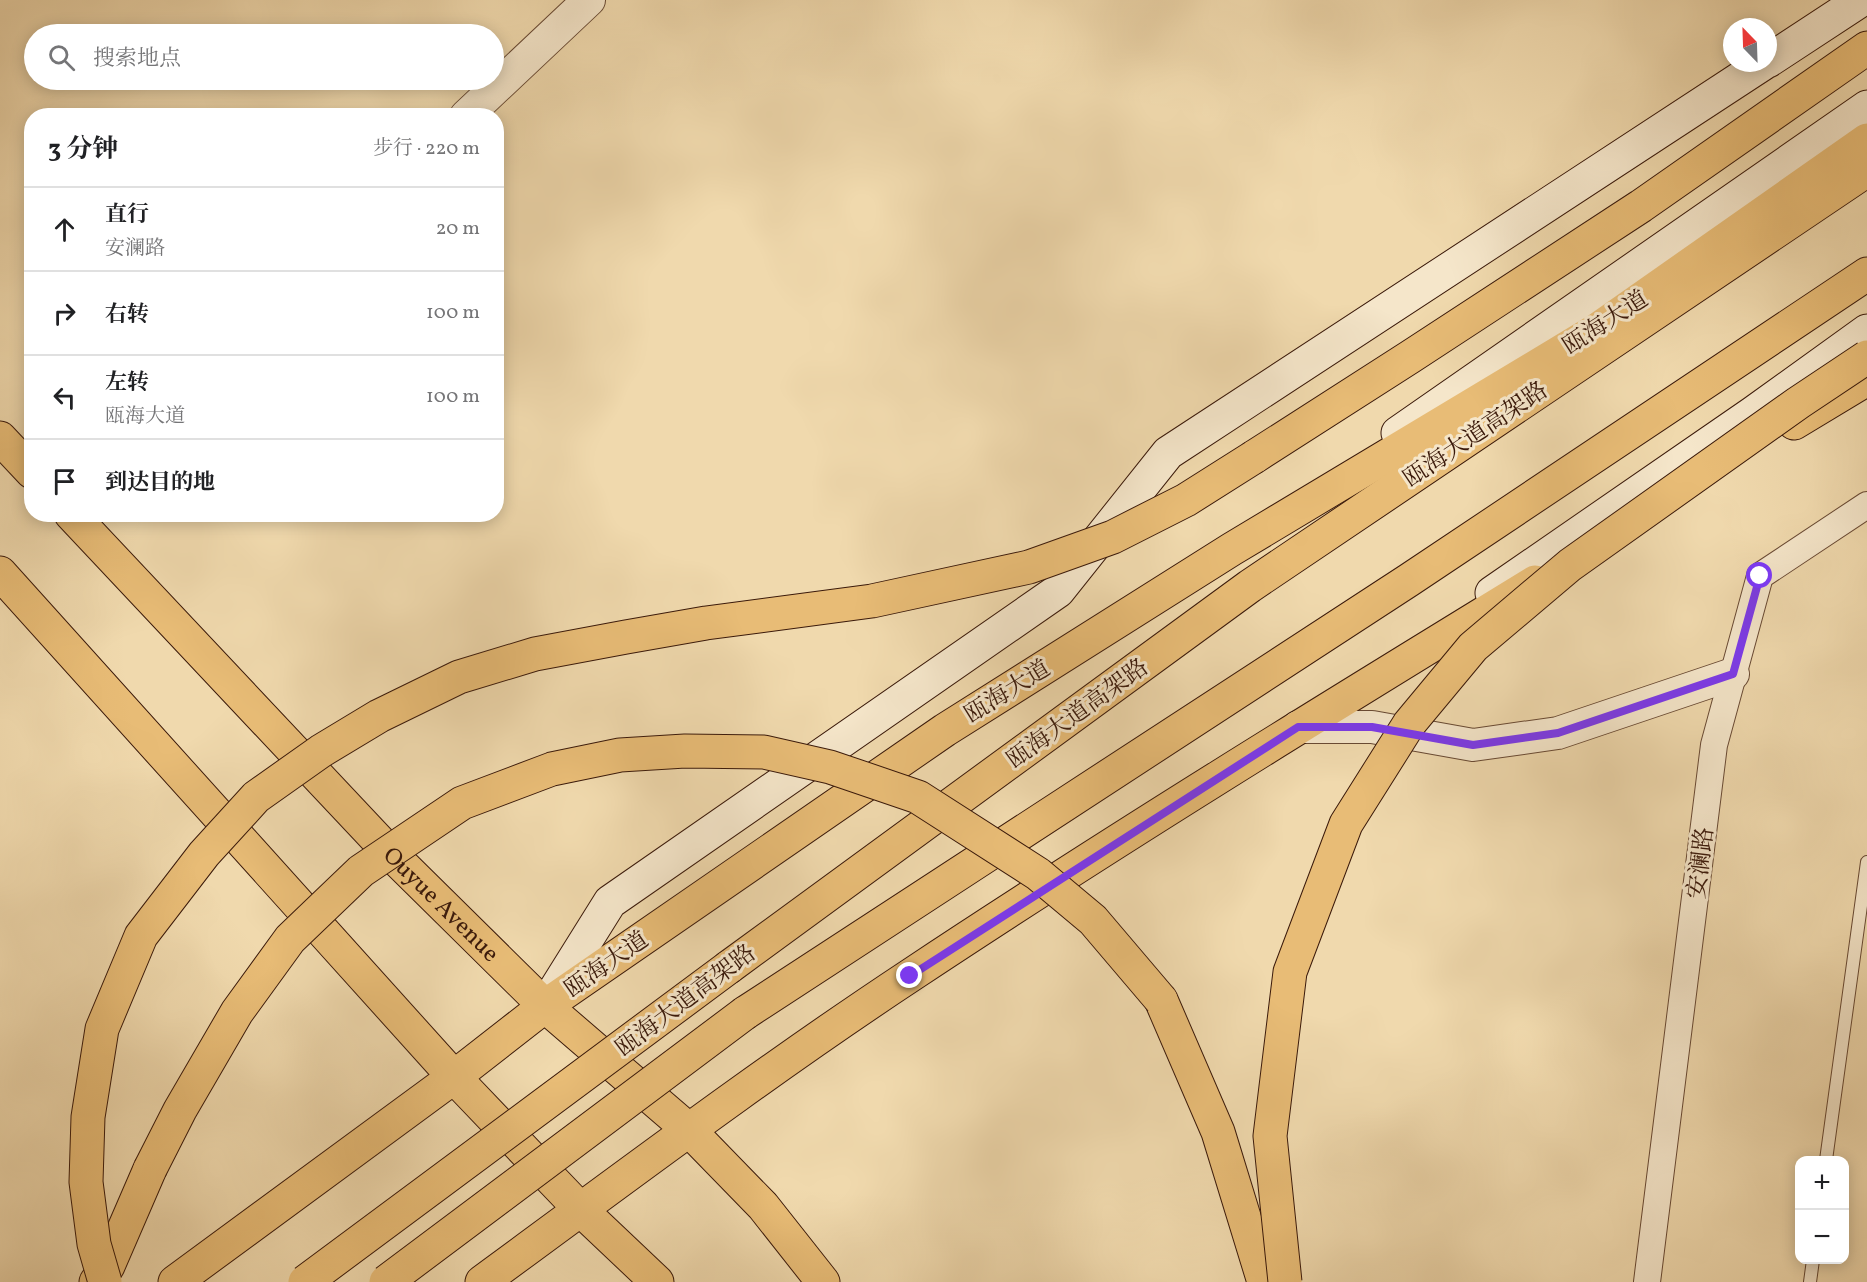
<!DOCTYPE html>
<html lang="zh">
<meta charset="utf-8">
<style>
body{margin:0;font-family:Vollkorn,"Noto Serif SC",serif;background:#f2f2f2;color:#202124}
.controls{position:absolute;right:18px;bottom:18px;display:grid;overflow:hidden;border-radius:12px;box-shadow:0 3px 15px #0003}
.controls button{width:54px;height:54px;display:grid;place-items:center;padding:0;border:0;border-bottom:2px solid #e0e0e0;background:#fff;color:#202124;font:30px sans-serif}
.compass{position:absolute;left:1723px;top:18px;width:54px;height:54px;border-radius:50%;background:#fff;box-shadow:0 3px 15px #0003;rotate:337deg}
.stop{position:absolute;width:18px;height:18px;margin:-14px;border:4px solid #7c3aed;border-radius:50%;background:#fff}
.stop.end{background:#7c3aed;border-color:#fff;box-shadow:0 2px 6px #0008}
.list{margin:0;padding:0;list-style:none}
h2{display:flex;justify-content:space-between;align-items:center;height:78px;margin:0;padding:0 24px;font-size:26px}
h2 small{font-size:20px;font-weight:400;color:#757577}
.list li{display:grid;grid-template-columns:39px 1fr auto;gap:18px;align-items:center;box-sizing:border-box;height:84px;padding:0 24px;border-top:2px solid #e0e0e0}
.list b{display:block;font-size:22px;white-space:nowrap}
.list p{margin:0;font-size:20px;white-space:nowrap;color:#757577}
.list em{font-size:20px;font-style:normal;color:#757577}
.icon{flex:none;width:33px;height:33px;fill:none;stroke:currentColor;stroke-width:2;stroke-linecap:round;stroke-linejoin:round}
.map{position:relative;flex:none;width:1867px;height:1282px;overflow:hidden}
.search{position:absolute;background:#fff;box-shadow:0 3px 15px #0003;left:24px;top:24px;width:480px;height:66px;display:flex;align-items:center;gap:15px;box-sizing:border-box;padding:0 21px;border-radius:33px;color:#757577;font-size:22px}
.panel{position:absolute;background:#fff;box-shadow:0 3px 15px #0003;left:24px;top:108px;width:480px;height:414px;border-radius:24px}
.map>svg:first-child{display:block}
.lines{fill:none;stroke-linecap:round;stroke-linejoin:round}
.service-casing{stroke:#684933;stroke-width:14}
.minor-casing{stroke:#684933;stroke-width:28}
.tertiary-casing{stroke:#684933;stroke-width:34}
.secondary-casing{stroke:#3a190a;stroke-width:35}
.primary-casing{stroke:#3a190a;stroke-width:35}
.trunk-casing{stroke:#3a190a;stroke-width:35}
.service{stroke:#f5e6ca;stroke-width:12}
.minor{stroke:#f5e6ca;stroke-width:26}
.tertiary{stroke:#f5e6ca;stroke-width:32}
.secondary{stroke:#f5e6ca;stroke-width:33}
.primary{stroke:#e8bc76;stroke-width:33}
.trunk{stroke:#e8bc76;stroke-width:33}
.trunk-bridge-casing{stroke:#3a190a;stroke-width:35;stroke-linecap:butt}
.trunk-bridge{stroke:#e8bc76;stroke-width:33}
.route{stroke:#7c3aed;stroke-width:8}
.labels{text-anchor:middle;stroke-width:6;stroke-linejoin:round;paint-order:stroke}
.street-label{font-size:24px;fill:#3a190a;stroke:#f5e6ca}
</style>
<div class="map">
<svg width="1867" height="1282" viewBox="0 0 1867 1282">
<rect width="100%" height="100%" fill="#f0d9ad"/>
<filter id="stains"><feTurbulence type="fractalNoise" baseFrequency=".00333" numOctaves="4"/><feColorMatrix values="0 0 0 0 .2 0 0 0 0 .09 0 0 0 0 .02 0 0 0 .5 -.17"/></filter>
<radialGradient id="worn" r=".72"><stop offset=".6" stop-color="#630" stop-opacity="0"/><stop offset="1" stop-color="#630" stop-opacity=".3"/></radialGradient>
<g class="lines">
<g class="service-casing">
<path id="service" d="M1826,1160L1867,862
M1810,1282L1813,1260"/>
</g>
<g class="minor-casing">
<path id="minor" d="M1647,1282L1714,745L1760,576L1867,505"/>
</g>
<g class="tertiary-casing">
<path id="tertiary" d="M466,116L589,0
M1298,727H1372L1473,745L1558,733L1733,674"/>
</g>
<g class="secondary-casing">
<path id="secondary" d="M1768,61L1861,0
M1398,433L1867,107
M1492,593L1753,413L1867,331
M545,1006L610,902L1058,591L1168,453L1764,63"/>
</g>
<g class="primary-casing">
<path id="primary" d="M1794,423L1867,379
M175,1282L454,1077L545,1006L945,730L1232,549L1595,331L1867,140
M482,1282C624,1178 764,1072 911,975C1116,839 1326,710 1535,582"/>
</g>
<g class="trunk-casing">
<g id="trunk">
<path d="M0,438L32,472"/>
<path d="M1254,457L1410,357L1641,206L1867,48"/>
<path id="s1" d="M71,514L390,853L545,1006L689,1130L763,1206L823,1282"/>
<path d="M0,573L454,1077L581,1210L657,1282"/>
<path d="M729,967L1250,586L1867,170"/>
<path d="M1161,1000L1218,1132L1264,1282"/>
<path d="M745,1013L1409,580L1867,274"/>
<path d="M96,1282L108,1266L150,1169"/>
</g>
</g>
<use href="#service" class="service"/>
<use href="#minor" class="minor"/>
<use href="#tertiary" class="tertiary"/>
<use href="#secondary" class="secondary"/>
<use href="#primary" class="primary"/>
<use href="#trunk" class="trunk"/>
<g class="trunk-bridge-casing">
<path id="trunk-bridge" d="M150,1169L180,1110L237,1012L290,939L361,871L462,803L552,769L620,755L685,751L764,752L830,767L918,797L1038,874L1093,920L1161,1000
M105,1282L94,1244L86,1182L88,1117L102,1029L141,936L204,854L256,797L321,751L379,716L459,677L535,654L626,637L706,623L872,601L1029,567L1113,537L1186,500L1254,457
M305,1282L729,967
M386,1282L745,1013
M1285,1282L1270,1136L1290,972L1346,824L1409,724L1473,647L1570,565L1798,403L1867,357"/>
</g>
<use href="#trunk-bridge" class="trunk-bridge"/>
</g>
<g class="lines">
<path class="route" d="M910,976L1298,727H1372L1473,745L1558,733L1733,674L1760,576"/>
</g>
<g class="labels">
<g class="street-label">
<text transform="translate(1605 322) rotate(-33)" y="8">瓯海大道</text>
<text transform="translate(1475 434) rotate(-34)" y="8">瓯海大道高架路</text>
<text transform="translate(1007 691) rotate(-32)" y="8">瓯海大道</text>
<text transform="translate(1077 713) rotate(-36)" y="8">瓯海大道高架路</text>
<text transform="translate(1700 863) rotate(-83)" y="8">安澜路</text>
<text dy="8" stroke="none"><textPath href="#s1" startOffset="538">Ouyue Avenue</textPath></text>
<text transform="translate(606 964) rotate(-35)" y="8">瓯海大道</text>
<text transform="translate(685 1000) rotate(-37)" y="8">瓯海大道高架路</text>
</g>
</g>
<rect width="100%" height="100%" filter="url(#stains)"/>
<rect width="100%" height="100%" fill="url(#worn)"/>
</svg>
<div class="controls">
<button>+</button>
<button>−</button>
</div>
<svg class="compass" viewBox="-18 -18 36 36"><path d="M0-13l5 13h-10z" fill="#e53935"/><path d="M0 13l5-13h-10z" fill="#757577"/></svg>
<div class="stop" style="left:1760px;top:576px"></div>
<div class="stop end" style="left:910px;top:976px"></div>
<div class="search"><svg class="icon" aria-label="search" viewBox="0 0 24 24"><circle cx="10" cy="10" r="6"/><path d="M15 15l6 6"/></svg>搜索地点</div>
<section class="panel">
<h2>3 分钟<small>步行 · 220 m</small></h2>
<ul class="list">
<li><svg class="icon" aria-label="ahead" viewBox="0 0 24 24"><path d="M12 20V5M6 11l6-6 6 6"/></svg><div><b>直行</b><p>安澜路</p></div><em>20 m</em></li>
<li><svg class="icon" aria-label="right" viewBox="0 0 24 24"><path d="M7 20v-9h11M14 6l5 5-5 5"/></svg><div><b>右转</b></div><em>100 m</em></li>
<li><svg class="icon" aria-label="left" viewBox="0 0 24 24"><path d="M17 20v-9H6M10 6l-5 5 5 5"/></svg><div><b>左转</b><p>瓯海大道</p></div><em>100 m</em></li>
<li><svg class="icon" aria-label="arrive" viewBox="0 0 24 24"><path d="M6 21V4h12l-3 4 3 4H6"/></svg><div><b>到达目的地</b></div></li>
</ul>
</section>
</div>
